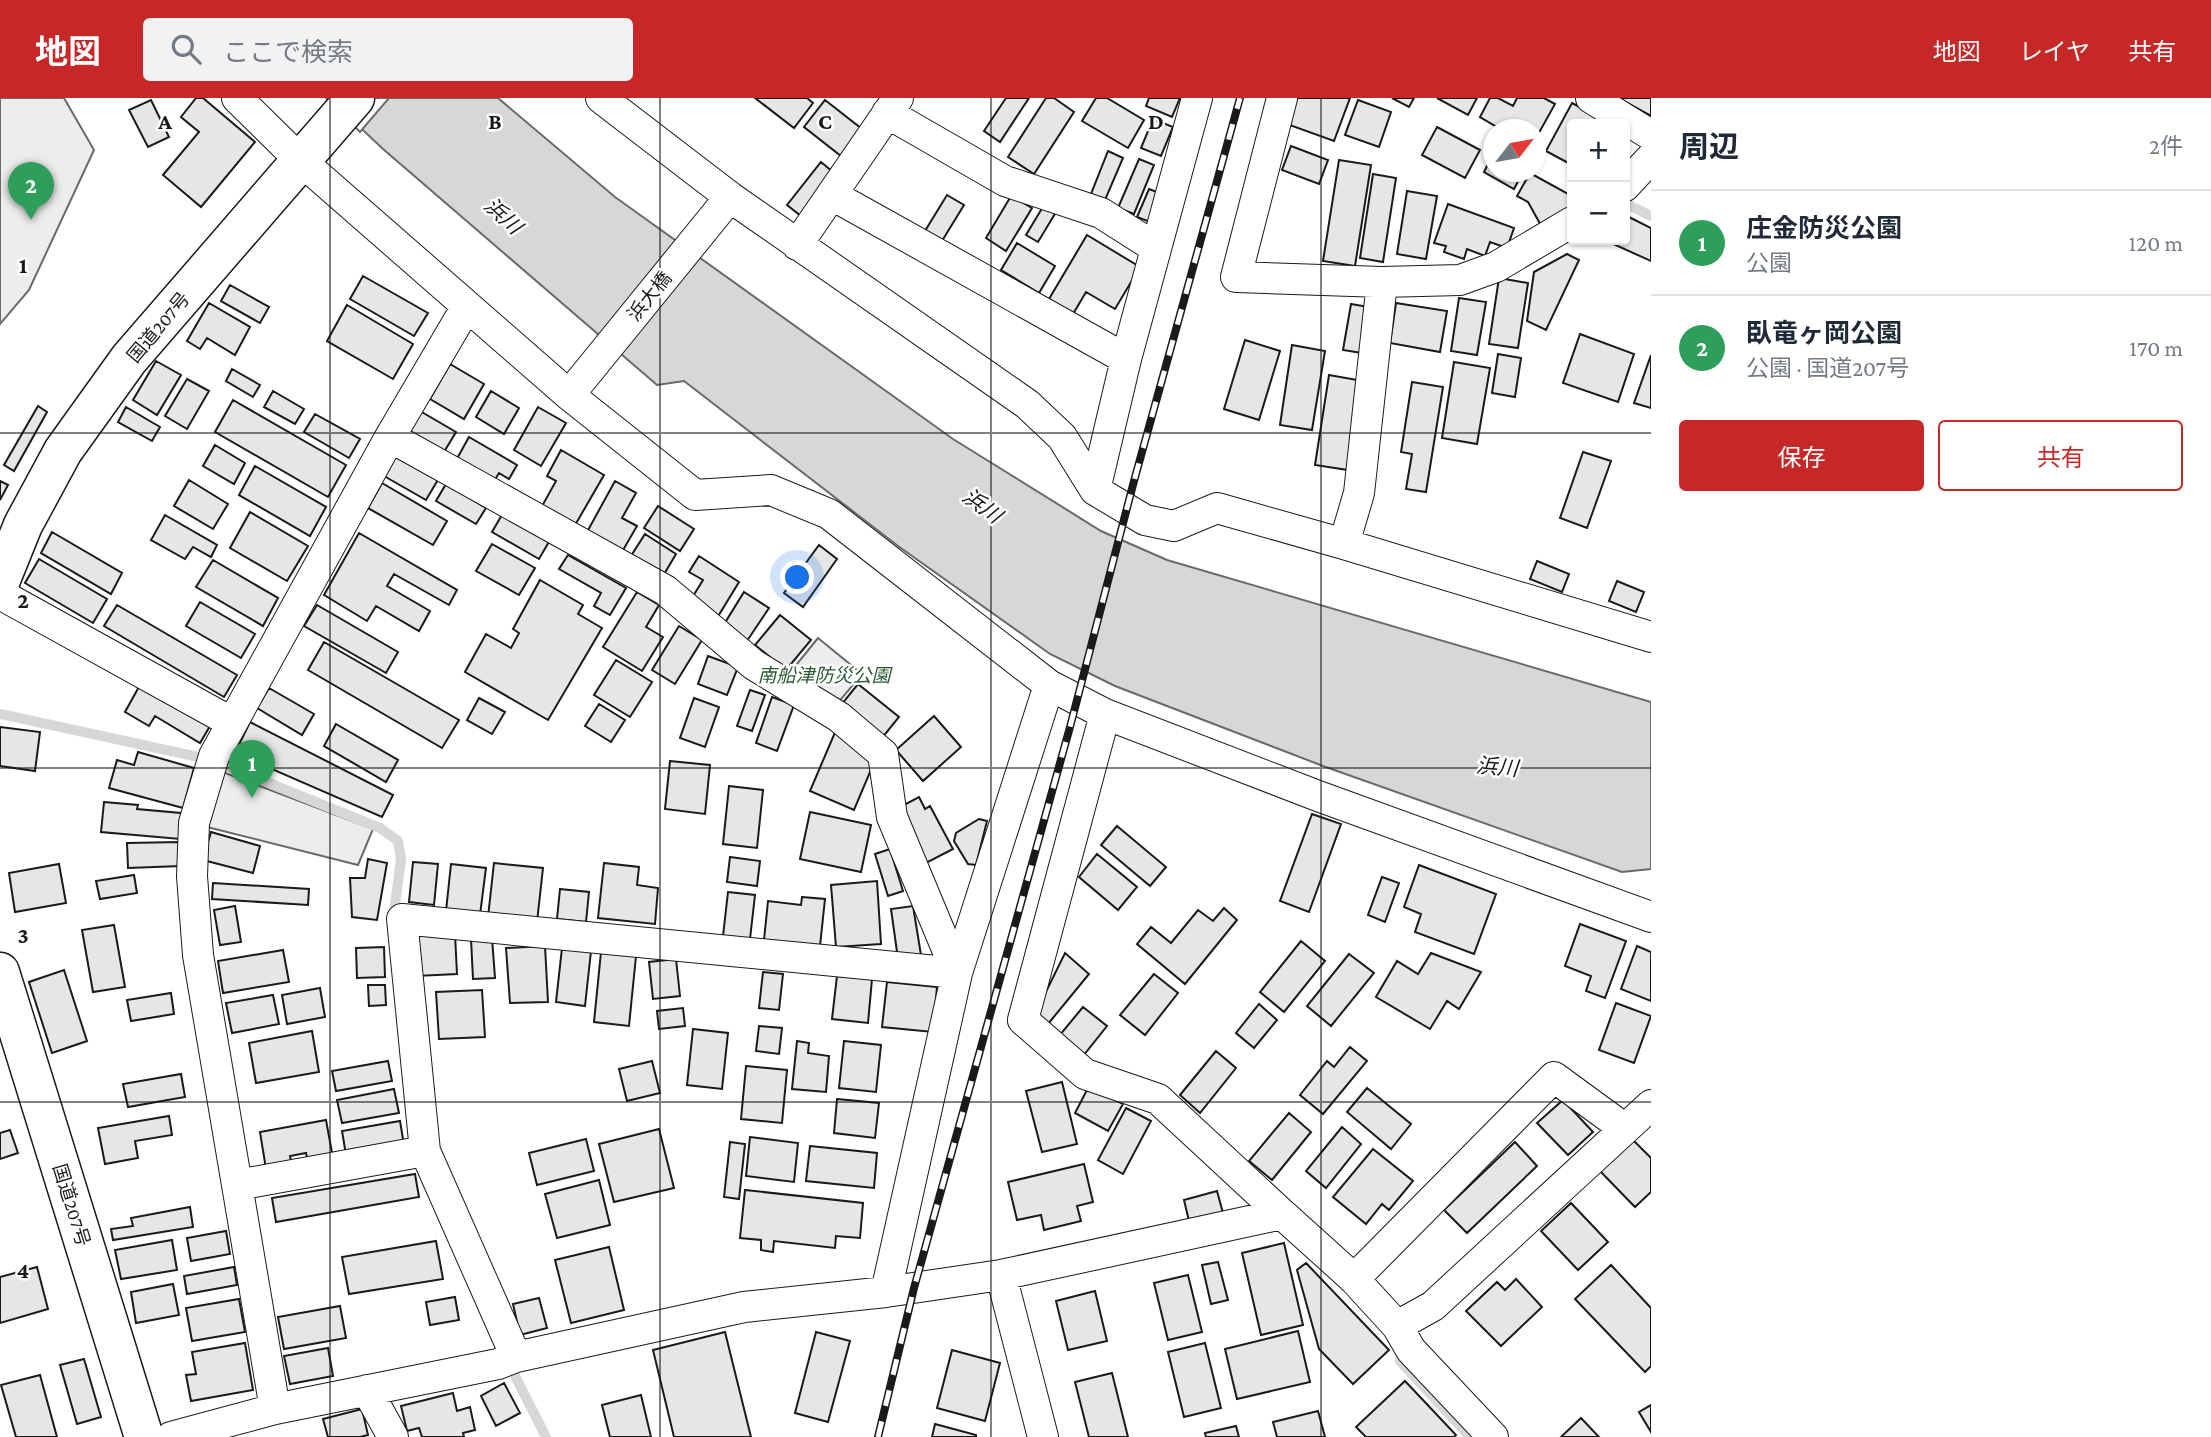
<!DOCTYPE html>
<html lang="ja">
<meta charset="utf-8">
<style>
body{margin:0;font-family:"Crimson Pro","Noto Sans JP",serif;background:#f2f2f3;color:#1f2937}
.controls{position:absolute;right:21px;top:21px;display:grid;overflow:hidden;border-radius:7px;box-shadow:0 2px 5px #0004}
.controls button{width:63px;height:63px;display:grid;place-items:center;padding:0;border:0;border-bottom:2px solid #e0e1e3;background:#fff;color:#1f2937;font:35px sans-serif}
.compass{position:absolute;left:1483px;top:21px;width:63px;height:63px;border-radius:50%;background:#fff;box-shadow:0 2px 5px #0004;rotate:59deg}
.you{position:absolute;left:798px;top:480px;width:24px;height:24px;margin:-18px;border:5px solid #fff;border-radius:50%;background:#1a73e8;box-shadow:0 0 0 10px #1a73e833}
.badge{display:grid;place-items:center;width:46px;height:46px;border-radius:50%;background:#c62828;color:#fff;font-size:23px;font-weight:700}
.pin{position:absolute;translate:-50% -58px;filter:drop-shadow(0 2px 4px #0008)}
.pin::after{content:'';position:absolute;top:37px;width:24px;height:21px;background:inherit;clip-path:polygon(0 0,100% 0,50% 100%)}
.list{margin:0;padding:0;list-style:none}
h2{display:flex;justify-content:space-between;align-items:center;height:91px;margin:0;padding:0 28px;font-size:30px}
h2 small{font-size:23px;font-weight:400;color:#747a83}
.list li{display:grid;grid-template-columns:46px 1fr auto;gap:21px;align-items:center;box-sizing:border-box;height:105px;padding:0 28px;border-top:2px solid #e0e1e3}
.list b{display:block;font-size:26px;white-space:nowrap}
.list p{margin:0;font-size:23px;white-space:nowrap;color:#747a83}
.list em{font-size:23px;font-style:normal;color:#747a83}
.actions{display:flex;gap:14px;padding:21px 28px}
.actions a{flex:1;padding:16px 0;border:2px solid #c62828;border-radius:7px;text-align:center;font-size:24px;color:#c62828}
.actions .main{background:#c62828;color:#fff}
.icon{flex:none;width:38px;height:38px;fill:none;stroke:currentColor;stroke-width:2;stroke-linecap:round;stroke-linejoin:round}
.map{position:relative;flex:none;width:1651px;height:1339px;overflow:hidden}
header{display:flex;align-items:center;gap:42px;box-sizing:border-box;height:98px;padding:0 35px;background:#c62828;color:#fff}
header strong{font-size:33px}
nav{display:flex;gap:38px;margin-inline-start:auto;font-size:24px}
.search{width:490px;height:63px;background:#f2f2f3;display:flex;align-items:center;gap:18px;box-sizing:border-box;padding:0 24px;border-radius:7px;color:#747a83;font-size:26px}
main{display:flex}
aside{flex:1;background:#fff}
.map>svg:first-child{display:block}
.built{fill:#ededed;stroke:#6a6a6a;stroke-width:2}
.water{fill:#d7d7d7;stroke:#6a6a6a;stroke-width:2}
.pier{fill:#fff;stroke:#6a6a6a;stroke-width:2}
.lines{fill:none;stroke-linecap:round;stroke-linejoin:round}
.stream{stroke:#d7d7d7;stroke-width:10}
.building{fill:#e6e6e6;stroke:#1a1a1a;stroke-width:2}
.minor-casing{stroke:#1a1a1a;stroke-width:32}
.trunk-casing{stroke:#1a1a1a;stroke-width:41}
.minor{stroke:#fff;stroke-width:30}
.trunk{stroke:#fff;stroke-width:38}
.rail-casing{stroke:#1a1a1a;stroke-width:8}
.rail{stroke:#fff;stroke-width:5;stroke-dasharray:16;stroke-linecap:butt}
.grid{fill:none;stroke:#1a1a1a;stroke-width:2;stroke-opacity:0.55}
.labels{text-anchor:middle;stroke-width:5;stroke-linejoin:round;paint-order:stroke}
.street-label{font-size:19px;fill:#1a1a1a;stroke:#fff}
.park-label{font-size:19px;font-style:italic;fill:#2b5a34;stroke:#fff}
.water-label{font-size:21px;font-style:italic;fill:#1a1a1a;stroke:#fff}
.grid-label{font-size:23px;text-anchor:middle;font-weight:bold;fill:#1a1a1a;stroke:#fff;stroke-width:5;stroke-linejoin:round;paint-order:stroke}
</style>
<header>
<strong>地図</strong>
<div class="search"><svg class="icon" aria-label="search" viewBox="0 0 24 24"><circle cx="10" cy="10" r="6"/><path d="M15 15l6 6"/></svg>ここで検索</div>
<nav><a>地図</a><a>レイヤ</a><a>共有</a></nav>
</header>
<main>
<div class="map">
<svg width="1651" height="1339" viewBox="0 0 1651 1339">
<rect width="100%" height="100%" fill="#fff"/>
<path class="built" d="M0,0H64L94,52L29,192L0,226Z
M818,540L862,576L833,611L784,582Z
M220,673L373,731L358,767L203,728Z"/>
<path class="water" d="M329,0H498L615,99L953,341L1101,433L1167,462L1651,604V771L1622,774L1323,668L1115,588L1050,556L898,448L684,283L657,287L383,51Z"/>
<path class="pier" d="M326,0H389L360,34Z"/>
<g class="lines">
<path class="stream" d="M1625,105L1651,118
M0,616L212,662L380,730L398,743L401,761L393,822
M1400,1263L1470,1339
M508,1264L546,1339"/>
</g>
<path class="building" d="M196,0H203L255,44L201,109L163,77L199,34L181,19Z
M755,0H807L813,5L794,30Z
M1006,0H1029L1000,44L984,33Z
M1046,0H1054L1074,14L1034,76L1008,59Z
M1096,0H1107L1144,22L1128,50L1082,23Z
M1149,0H1180L1172,19L1146,8Z
M1293,0H1350L1334,43L1284,25Z
M1392,0H1414L1409,9Z
M1437,0H1477L1468,17Z
M1490,0H1498L1513,8L1517,0H1544L1555,6L1535,42V32H1502L1480,19Z
M1621,0H1651V18L1620,1Z
M151,2L169,39L148,49L129,12Z
M825,2L862,31L841,58L804,29Z
M1358,2L1391,14L1379,49L1345,37Z
M1572,5L1612,26H1572V67L1546,53Z
M1153,21L1173,29L1161,58L1141,50Z
M1437,29L1480,52L1465,80L1422,57Z
M1291,48L1328,62L1319,86L1282,72Z
M1108,53L1123,60L1105,102L1091,96Z
M1493,56V74H1523L1514,91L1484,74Z
M1139,61L1154,67L1134,116L1118,110Z
M1339,62L1371,67L1355,168L1323,163Z
M821,64L834,75L801,118L787,107Z
M1530,75L1572,98V113L1543,131L1528,104L1517,98Z
M1373,76L1396,80L1383,164L1360,160Z
M1149,91L1162,96L1150,124L1137,119Z
M1407,93L1437,98L1426,161L1397,156Z
M947,97L964,107L942,143L925,133Z
M1011,98L1032,110L1006,153L986,140Z
M1448,106L1514,130L1507,150L1490,144L1485,158L1467,151L1464,161L1444,154L1446,148L1434,145Z
M1044,107L1056,114L1038,144L1026,137Z
M1625,117L1651,130V163L1611,145L1612,142H1625Z
M1087,137L1140,169L1115,211L1086,194L1073,216L1049,201Z
M1017,145L1055,168L1039,195L1001,172Z
M1567,156L1579,162L1546,232L1527,223L1534,174Z
M363,178L428,215L414,238L350,201Z
M1499,180L1528,185L1518,250L1489,246Z
M230,187L269,209L260,225L221,203Z
M1459,200L1486,204L1477,257L1451,253Z
M209,205L250,229L235,257L207,240L200,251L187,243Z
M1396,205L1447,213L1440,254L1390,245Z
M1351,206L1369,209L1362,255L1343,252Z
M347,207L413,246L393,281L327,243Z
M1580,236L1634,256L1618,304L1563,285Z
M1245,242L1280,253L1259,322L1224,311Z
M1292,247L1325,253L1312,332L1280,327Z
M1498,256L1521,260L1515,299L1492,295Z
M1651,257V310L1634,305Z
M156,263L181,277L157,317L133,302Z
M1454,264L1490,270L1477,346L1442,340Z
M450,266L484,286L464,321L430,301Z
M232,271L260,287L253,299L226,283Z
M1329,277L1363,283L1348,372L1315,367Z
M187,281L209,293L187,331L165,318Z
M1412,284L1443,289L1426,394L1406,391L1412,356L1401,354Z
M273,293L304,311L295,326L264,309Z
M491,293L519,310L504,336L476,319Z
M233,302L346,367L328,399L215,334Z
M38,308L47,314L14,373L4,367Z
M126,309L160,329L152,343L118,324Z
M538,309L566,325L541,368L514,352Z
M420,313L456,334L441,359L405,338Z
M315,316L360,341L349,360L304,334Z
M469,339L517,367L509,381L499,375L491,388L454,366Z
M215,347L245,365L234,386L203,368Z
M561,352L604,377L574,429L541,410L556,383L547,378Z
M1583,354L1611,363L1587,430L1560,420Z
M397,355L439,380L426,402L384,378Z
M255,368L326,409L310,438L239,397Z
M189,382L228,406L213,431L174,408Z
M0,383L8,387L0,402Z
M615,383L636,395L622,420L637,428L622,454L587,434Z
M382,385L447,423L433,447L368,410Z
M446,386L486,410L476,426L436,403Z
M658,408L694,431L680,453L644,430Z
M250,414L308,448L287,483L230,450Z
M503,415L550,442L539,461L492,434Z
M165,417L217,447L211,459L193,449L185,461L151,442Z
M52,434L122,475L111,496L41,455Z
M359,435L457,492L449,507L394,476L387,488L430,513L419,533L376,508L367,523L324,497Z
M645,436L676,456L663,478L631,458Z
M492,446L535,470L519,497L476,473Z
M819,447L837,461L803,509L784,495Z
M568,457L626,490L610,517L594,508L601,495L559,471Z
M699,458L739,484L717,520L690,503L703,482L689,474Z
M39,461L107,501L93,525L25,485Z
M213,462L278,500L263,528L196,489Z
M1537,463L1569,476L1562,494L1530,481Z
M540,482L583,507L578,516L602,530L548,622L465,574L486,536L511,550L519,535L513,531Z
M1617,483L1644,494L1636,514L1609,503Z
M637,494L659,507L646,529L663,539L642,573L603,549Z
M744,494L769,510L747,543L723,528Z
M200,504L255,536L241,560L186,528Z
M117,507L237,577L224,599L104,528Z
M317,507L398,554L386,575L304,528Z
M780,517L811,542L786,572L755,547Z
M679,528L702,542L675,586L652,572Z
M324,544L459,622L442,650L308,572Z
M708,558L738,569L727,597L698,586Z
M616,562L652,584L630,619L594,597Z
M858,586L899,619L882,640L841,607Z
M140,587L210,628L200,645L155,618L149,628L125,614Z
M269,590L314,616L302,637L257,610Z
M750,592L765,597L752,633L737,628Z
M772,599L794,607L777,653L756,645Z
M479,600L505,614L492,636L467,622Z
M694,600L719,609L705,649L680,640Z
M599,606L625,622L611,644L585,628Z
M934,618L961,649L923,683L896,652Z
M250,624L393,697L382,719L235,655Z
M336,626L398,662L386,684L324,648Z
M0,629L40,634L35,673L0,668Z
M836,632L873,667L854,712L810,693Z
M138,654L194,670L183,710L109,690L117,662L134,667Z
M670,663L710,667L705,716L665,711Z
M729,688L763,692L757,750L723,746Z
M919,699L925,711L930,708L953,751L924,766L902,722L908,719L902,708Z
M104,704L138,707L137,711L181,715L180,741L101,734Z
M810,714L871,727L861,774L800,761Z
M1312,716L1341,726L1309,814L1280,803Z
M979,721L987,723L976,767L968,766L954,743L956,735Z
M1117,728L1166,769L1150,788L1101,747Z
M211,734L260,748L253,775L203,762Z
M180,744L181,768L128,770L127,745Z
M890,751L903,793L888,798L875,756Z
M1097,756L1137,789L1118,812L1079,779Z
M730,759L760,763L757,788L727,784Z
M368,761L387,765L377,822L352,819L350,780H365Z
M413,764L438,766L434,807L409,804Z
M494,765L543,770L537,824L488,819Z
M604,765L639,769L637,787L658,790L655,826L598,820Z
M59,766L66,805L15,814L9,775Z
M451,766L486,770L480,817L446,813Z
M1419,767L1496,796L1474,856L1415,834L1421,816L1404,809Z
M134,777L137,795L100,801L96,783Z
M1382,779L1399,785L1385,824L1368,817Z
M877,783L881,846L836,849L831,787Z
M213,785L309,791L308,807L212,801Z
M560,791L589,794L586,824L557,821Z
M728,794L755,797L750,841L723,838Z
M802,799L825,801L820,848L764,842L768,803L801,807Z
M235,808L241,844L220,847L214,812Z
M913,808L921,857L898,861L891,811Z
M1224,810L1237,822L1185,886L1137,846L1151,829L1171,845L1198,812L1213,823Z
M1580,826L1626,843L1605,900L1586,893L1591,878L1565,868Z
M114,827L125,889L93,894L82,832Z
M455,836L457,876L416,878L414,838Z
M492,840L495,880L473,881L471,841Z
M1301,843L1325,863L1284,914L1260,894Z
M545,848L548,904L510,905L506,850Z
M1637,848L1651,854V903L1621,891Z
M384,849L385,879L357,880L356,850Z
M562,850L591,853L585,908L556,904Z
M283,852L289,884L223,895L218,863Z
M601,854L636,858L629,928L594,924Z
M1065,855L1089,876L1048,926L1035,916Z
M1431,855L1481,874L1459,911L1447,903L1430,931L1376,899L1397,863L1418,876Z
M1349,856L1374,875L1331,928L1307,908Z
M676,861L680,898L653,901L649,864Z
M64,872L87,943L52,955L29,884Z
M763,874L783,876L779,912L759,910Z
M1154,876L1178,895L1145,937L1120,917Z
M837,878L872,881L868,925L832,921Z
M887,884L937,889L933,934L882,929Z
M368,887H385L386,907L369,908Z
M320,890L325,919L287,926L282,897Z
M482,892L485,939L439,941L436,894Z
M171,895L174,916L131,923L127,902Z
M273,897L279,926L232,935L226,905Z
M1616,905L1651,918L1634,965L1599,952Z
M1259,906L1277,922L1254,950L1236,935Z
M1083,909L1107,928L1083,958L1059,938Z
M683,910L685,928L659,931L657,913Z
M759,928L782,930L779,956L756,953Z
M693,931L728,935L722,991L687,987Z
M312,933L319,974L256,985L249,945Z
M797,943L809,945L808,955L829,958L826,994L792,991Z
M844,943L881,947L876,994L839,990Z
M1350,949L1367,963L1323,1016L1300,997L1327,963L1334,969Z
M1216,953L1236,970L1200,1015L1180,997Z
M388,963L392,983L336,993L332,973Z
M652,963L660,995L627,1003L619,971Z
M746,968L787,972L782,1025L741,1021Z
M181,976L185,999L128,1009L123,986Z
M1062,984L1077,1046L1042,1054L1026,993Z
M1089,988L1123,1006L1108,1033L1075,1015Z
M1367,990L1411,1026L1391,1051L1347,1014Z
M394,991L399,1015L342,1025L337,1002Z
M837,1001L879,1005L875,1040L834,1035Z
M1563,1002L1593,1034L1568,1057L1537,1025Z
M1126,1010L1151,1023L1123,1076L1098,1062Z
M1289,1015L1311,1034L1272,1082L1249,1063Z
M169,1018L172,1037L135,1043L138,1060L105,1066L98,1030Z
M326,1022L333,1060L308,1064L306,1055L290,1058L292,1067L266,1071L260,1034Z
M400,1023L404,1047L346,1057L342,1033Z
M1342,1029L1361,1046L1326,1090L1306,1073Z
M659,1031L674,1090L614,1104L599,1046Z
M10,1032L18,1055L0,1061V1035Z
M750,1039L798,1045L794,1084L746,1078Z
M586,1041L594,1073L537,1087L529,1055Z
M1632,1041L1651,1060V1094L1635,1109L1599,1072Z
M730,1044L745,1046L739,1101L724,1099Z
M1515,1044L1537,1068L1467,1135L1444,1112Z
M810,1048L877,1055L874,1090L806,1083Z
M1373,1051L1413,1083L1389,1112L1382,1106L1366,1126L1333,1099Z
M1084,1066L1093,1104L1077,1108L1081,1123L1044,1132L1041,1117L1017,1122L1008,1084Z
M415,1076L419,1099L276,1124L272,1100Z
M599,1082L610,1127L557,1140L545,1096Z
M745,1092L863,1105L860,1140L836,1138L835,1150L774,1143L773,1154L761,1152V1142L740,1140Z
M1217,1093L1223,1115L1189,1123L1184,1102Z
M1571,1105L1608,1144L1578,1172L1541,1133Z
M190,1109L193,1129L113,1142L111,1131L133,1128L131,1120Z
M226,1133L230,1156L191,1163L187,1140Z
M172,1142L177,1172L121,1181L115,1152Z
M436,1143L443,1181L349,1196L342,1159Z
M1284,1145L1303,1227L1261,1237L1242,1155Z
M609,1149L624,1212L571,1225L555,1162Z
M1218,1164L1228,1202L1211,1206L1202,1167Z
M1306,1165L1389,1252L1353,1286L1319,1251L1297,1172Z
M1611,1167L1651,1210V1268L1645,1274L1575,1201Z
M37,1169L48,1211L0,1225V1179Z
M234,1169L237,1187L187,1196L184,1178Z
M1188,1177L1202,1234L1168,1242L1154,1185Z
M1516,1181L1542,1209L1501,1248L1466,1213L1497,1184L1505,1192Z
M173,1186L179,1217L136,1225L131,1194Z
M1095,1193L1107,1243L1068,1252L1056,1203Z
M455,1199L459,1222L430,1227L426,1204Z
M539,1200L547,1230L520,1237L513,1206Z
M239,1201L245,1234L192,1243L186,1210Z
M340,1208L346,1240L284,1251L278,1219Z
M1298,1233L1310,1284L1237,1301L1225,1251Z
M725,1234L751,1339H674L653,1252Z
M816,1234L850,1243L828,1324L795,1315Z
M245,1245L253,1292L191,1303L186,1277L196,1276L192,1254Z
M1205,1245L1221,1310L1184,1319L1168,1254Z
M328,1250L333,1278L290,1286L284,1258Z
M952,1252L1000,1265L985,1323L937,1310Z
M84,1261L101,1319L77,1326L60,1267Z
M1112,1275L1128,1339H1089L1075,1284Z
M40,1277L57,1339H16L1,1287Z
M1405,1283L1456,1337L1454,1339H1366L1356,1329Z
M504,1285L520,1315L496,1328L481,1298Z
M453,1295L457,1313L470,1309L475,1332L463,1335L464,1339H422L419,1330L407,1333L401,1308Z
M641,1297L651,1339H610L602,1307Z
M1651,1307V1334L1639,1314Z
M362,1311L368,1337L360,1339H328L323,1321Z
M1318,1313L1325,1339H1277L1273,1324Z
M1581,1320L1599,1339H1561Z
M935,1326L976,1337V1339H932Z
M1236,1328L1239,1339H1206L1205,1335Z"/>
<g class="lines">
<g class="minor-casing">
<path id="minor" d="M237,0L300,62L569,297L695,397L771,392L829,416L1049,587L1105,616L1318,698L1651,819
M601,0L730,99L1027,306L1062,339L1095,392L1145,422L1174,428L1217,410L1344,446L1651,539
M1282,0L1236,179L1382,184
M1591,0L1651,37
M887,15L1005,83L1101,115L1156,150
M1625,88L1651,60
M832,97L1126,261
M797,147L898,0
M569,297L730,99
M390,339L665,492L754,567L839,619L883,656L892,719L957,875L402,821L425,1053L516,1259
M1095,392L1126,261L1197,0
M1344,446L1359,395L1382,184L1460,182L1496,169L1572,124
M0,496L231,624
M1105,616L1023,922L1085,976L1158,1001L1282,1116
M237,1087L425,1053
M1001,1177L1043,1339
M1354,1181L1554,979L1625,1031
M886,1194L957,875L1049,587
M1397,1228L1433,1208L1651,1007
M367,1292L393,1339
M275,1311L198,857L192,778L194,725L214,658L390,339L467,208
M171,1339L275,1311L498,1266L516,1259L744,1209L886,1194L1001,1177L1282,1116L1354,1181L1397,1228L1411,1252L1493,1339"/>
</g>
<g class="trunk-casing">
<path id="trunk" d="M0,484L23,427L63,353L129,261L355,0
M0,874L144,1339"/>
</g>
<use href="#minor" class="minor"/>
<use href="#trunk" class="trunk"/>
<g class="rail-casing">
<path id="rail" d="M878,1339L914,1190L1070,629L1134,383L1240,0"/>
</g>
<use href="#rail" class="rail"/>
</g>
<path class="grid" d="M330,0V1339M660,0V1339M991,0V1339M1321,0V1339M0,335H1651M0,670H1651M0,1004H1651"/>
<g class="labels">
<g class="street-label">
<text transform="translate(649 198) rotate(-51)" y="7">浜大橋</text>
<text transform="translate(158 229) rotate(-50)" y="7">国道207号</text>
<text transform="translate(72 1107) rotate(73)" y="7">国道207号</text>
</g>
<g class="park-label">
<text x="824" y="584">南船津防災公園</text>
</g>
<g class="water-label">
<text transform="translate(503 118) rotate(42)" y="7">浜川</text>
<text transform="translate(982 408) rotate(36)" y="7">浜川</text>
<text transform="translate(1497 669) rotate(5)" y="7">浜川</text>
</g>
</g>
<g class="grid-label">
<text x="165" y="31">A</text>
<text x="495" y="31">B</text>
<text x="825" y="31">C</text>
<text x="1156" y="31">D</text>
<text x="23" y="175">1</text>
<text x="23" y="510">2</text>
<text x="23" y="845">3</text>
<text x="23" y="1180">4</text>
</g>
</svg>
<div class="controls">
<button>+</button>
<button>−</button>
</div>
<svg class="compass" viewBox="-18 -18 36 36"><path d="M0-13l5 13h-10z" fill="#e53935"/><path d="M0 13l5-13h-10z" fill="#747a83"/></svg>
<div class="you"></div>
<div class="pin badge" style="left:252px;top:700px;background:#2e9e5b">1</div>
<div class="pin badge" style="left:31px;top:122px;background:#2e9e5b">2</div>
</div>
<aside>
<h2>周辺<small>2件</small></h2>
<ul class="list">
<li><span class="badge" style="background:#2e9e5b">1</span><div><b>庄金防災公園</b><p>公園</p></div><em>120 m</em></li>
<li><span class="badge" style="background:#2e9e5b">2</span><div><b>臥竜ヶ岡公園</b><p>公園 · 国道207号</p></div><em>170 m</em></li>
</ul>
<div class="actions"><a class="main">保存</a><a>共有</a></div>
</aside>
</main>
